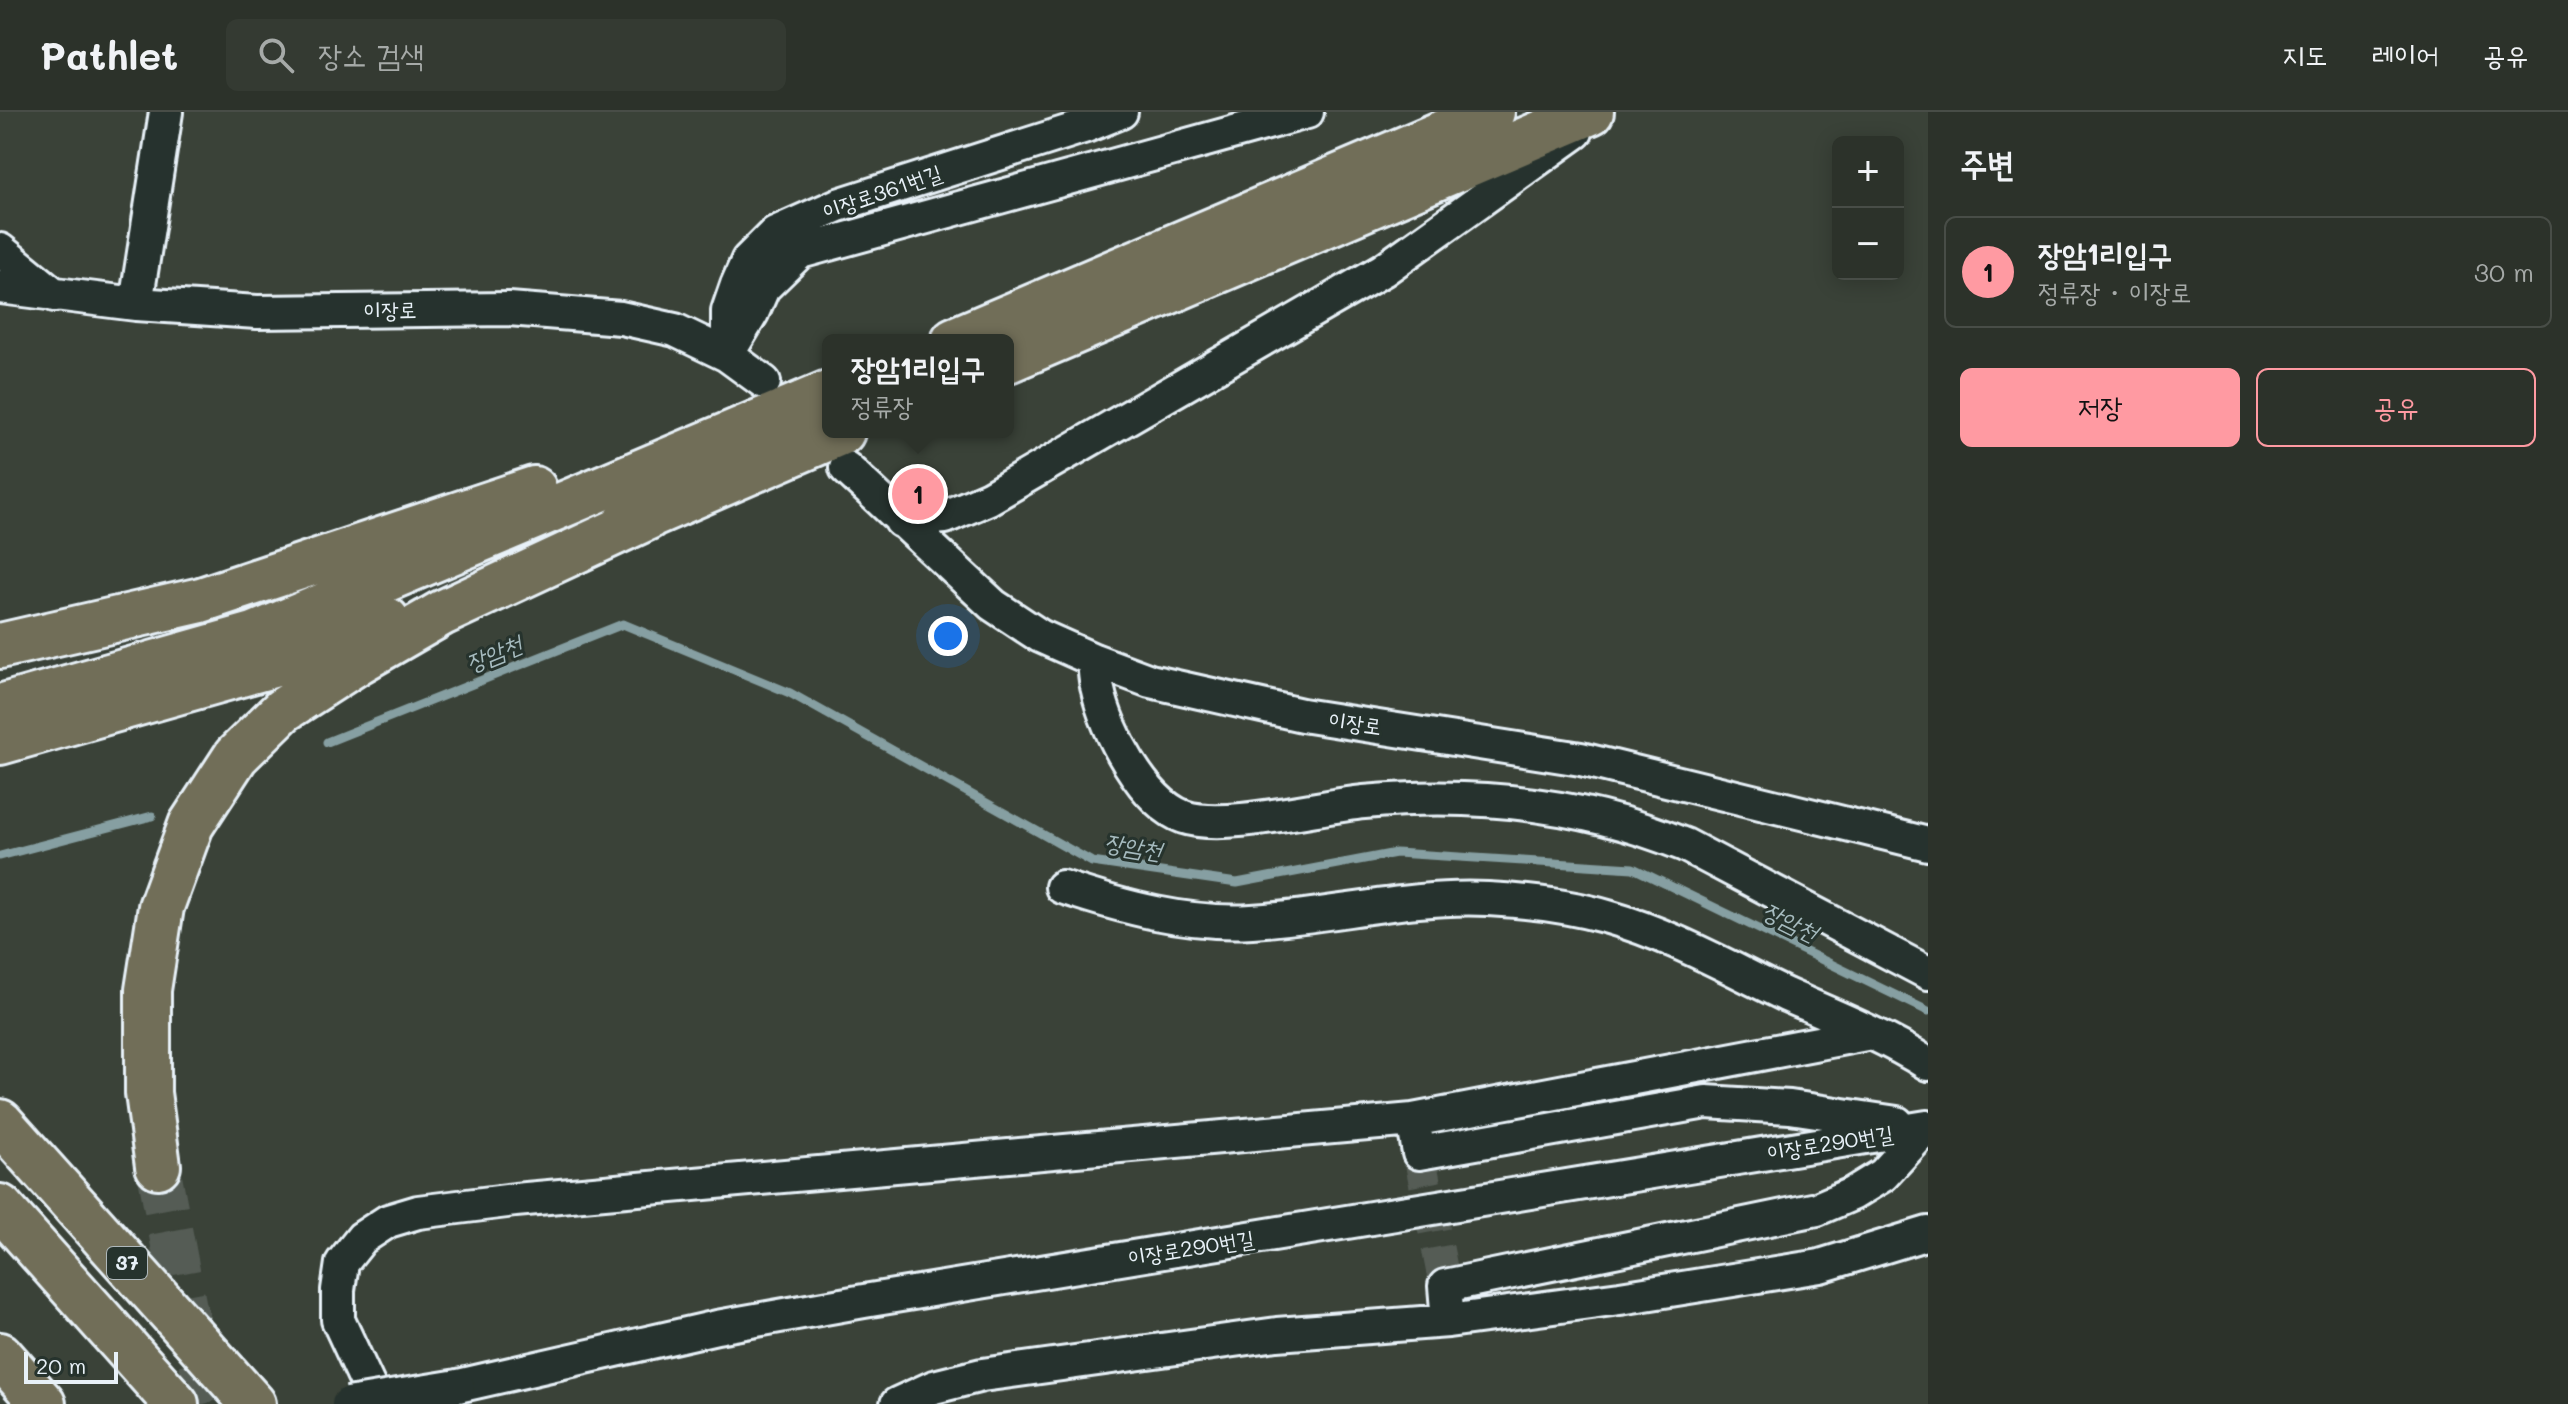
<!DOCTYPE html>
<html lang="ko">
<meta charset="utf-8">
<style>
body{margin:0;font-family:Mali,"Poor Story",sans-serif;background:#343a32;color:#f1f3f6}
.controls{position:absolute;right:24px;top:24px;display:grid;overflow:hidden;border-radius:12px;box-shadow:0 4px 20px #0003}
.controls button{width:72px;height:72px;display:grid;place-items:center;padding:0;border:0;border-bottom:2px solid #484d47;background:#2c322a;color:#f1f3f6;font:40px sans-serif}
.scale{position:absolute;left:24px;bottom:20px;width:94px;box-sizing:border-box;padding-left:8px;border:4px solid #e8f1f8;border-top:0;font-size:22px;line-height:28px;white-space:nowrap;color:#e8f1f8;-webkit-text-stroke:6px #26332d;paint-order:stroke}
.you{position:absolute;left:948px;top:524px;width:28px;height:28px;margin:-20px;border:6px solid #fff;border-radius:50%;background:#1a73e8;box-shadow:0 0 0 12px #1a73e833}
.badge{display:grid;place-items:center;width:52px;height:52px;border-radius:50%;background:#ff9aa2;color:#111;font-size:26px;font-weight:700}
.pin{position:absolute;translate:-50% -50%;border:4px solid #fff;box-shadow:0 2px 8px #0006}
.popup{position:absolute;left:822px;top:222px;width:192px;height:104px;box-sizing:border-box;display:grid;place-content:center;border-radius:12px;background:#2c322a;filter:drop-shadow(0 2px 6px #0005);font-size:26px;white-space:nowrap;color:#a6aaa8}
.popup b{font-size:30px;color:#f1f3f6}
.popup::after{content:'';position:absolute;left:50%;top:100%;margin-left:-16px;border:16px solid transparent;border-top-color:#2c322a}
.list{margin:0;padding:0;list-style:none}
h2{display:flex;justify-content:space-between;align-items:center;height:104px;margin:0;padding:0 32px;font-size:34px}
h2 small{font-size:26px;font-weight:400;color:#a6aaa8}
.list li{display:grid;grid-template-columns:52px 1fr auto;gap:24px;align-items:center;box-sizing:border-box;height:112px;margin:0 16px 16px;padding:0 16px;border:2px solid #484d47;border-radius:12px}
.list b{display:block;font-size:30px;white-space:nowrap}
.list p{margin:0;font-size:26px;white-space:nowrap;color:#a6aaa8}
.list em{font-size:26px;font-style:normal;color:#a6aaa8}
.actions{display:flex;gap:16px;padding:24px 32px}
.actions a{flex:1;padding:18px 0;border:2px solid #ff9aa2;border-radius:12px;text-align:center;font-size:28px;color:#ff9aa2}
.actions .main{background:#ff9aa2;color:#111}
.icon{flex:none;width:44px;height:44px;fill:none;stroke:currentColor;stroke-width:2;stroke-linecap:round;stroke-linejoin:round}
.map{position:relative;flex:none;width:1928px;height:1292px;overflow:hidden}
header{display:flex;align-items:center;gap:48px;box-sizing:border-box;height:112px;padding:0 40px;background:#2c322a;border-bottom:2px solid #484d47}
header strong{font-size:38px}
nav{display:flex;gap:44px;margin-inline-start:auto;font-size:28px}
.search{width:560px;height:72px;background:#343a32;display:flex;align-items:center;gap:20px;box-sizing:border-box;padding:0 28px;border-radius:12px;color:#a6aaa8;font-size:30px}
main{display:flex}
aside{flex:1;background:#2c322a}
.map>svg:first-child{display:block}
.lines{fill:none;stroke-linecap:round;stroke-linejoin:round}
.stream{stroke:#869fa2;stroke-width:9}
.minor-tunnel{stroke:#545c55;stroke-width:32;stroke-dasharray:32 16;stroke-linecap:butt}
.highway-tunnel{stroke:#545c55;stroke-width:44;stroke-dasharray:44 22;stroke-linecap:butt}
.minor-casing{stroke:#e8f1f8;stroke-width:38}
.highway-casing{stroke:#e8f1f8;stroke-width:50}
.minor{stroke:#26332d;stroke-width:32}
.highway{stroke:#716e59;stroke-width:44}
.minor-bridge-casing{stroke:#e8f1f8;stroke-width:38;stroke-linecap:butt}
.minor-bridge{stroke:#26332d;stroke-width:32}
.labels{text-anchor:middle;stroke-width:6;stroke-linejoin:round;paint-order:stroke}
.shield{fill:#26332d;stroke:#aeb8bb;stroke-width:2}
.shield-label{font-size:20px;font-weight:bold;fill:#e8f1f8}
.street-label{font-size:22px;fill:#e8f1f8;stroke:#26332d}
.water-label{font-size:24px;font-style:italic;fill:#a6bbbf;stroke:#26332d}
</style>
<header>
<strong>Pathlet</strong>
<div class="search"><svg class="icon" aria-label="search" viewBox="0 0 24 24"><circle cx="10" cy="10" r="6"/><path d="M15 15l6 6"/></svg>장소 검색</div>
<nav><a>지도</a><a>레이어</a><a>공유</a></nav>
</header>
<main>
<div class="map">
<svg width="1928" height="1292" viewBox="0 0 1928 1292">
<rect width="100%" height="100%" fill="#3a4238"/>
<filter id="ink" filterUnits="userSpaceOnUse"><feTurbulence type="fractalNoise" baseFrequency=".0125" numOctaves="2"/><feDisplacementMap in="SourceGraphic" scale="16" xChannelSelector="R" yChannelSelector="G"/><feConvolveMatrix kernelMatrix="1 2 1 2 8 2 1 2 1" color-interpolation-filters="sRGB"/></filter>
<g filter="url(#ink)">
<g class="lines">
<path class="stream" d="M327,630L623,512L790,581L1092,750L1237,771L1396,741L1633,756L1928,899
M0,744L152,704"/>
<path class="minor-tunnel" d="M1419,1041L1445,1174"/>
<path class="highway-tunnel" d="M158,1054L185,1196L213,1292"/>
<g class="minor-casing">
<path id="minor" d="M0,138L55,183
M0,175L136,192L257,200L509,197L621,206L675,218L727,243L764,270
M136,192L166,0
M728,240V199L737,173L748,148L775,121L838,93L1086,14L1121,0
M727,243L752,201L763,176L800,140L1307,0
M846,356L993,493L1040,524L1094,548L1150,569L1302,603L1581,647L1928,732
M901,409L945,405L989,386L1383,158L1576,20
M1094,548C1095,558 1095,569 1098,578C1106,618 1144,691 1184,705C1224,719 1319,694 1364,690C1474,680 1583,691 1685,733L1928,861
M1062,775C1122,795 1188,813 1252,809C1331,805 1408,783 1488,787C1528,789 1570,794 1608,805C1669,822 1729,856 1786,883C1834,904 1884,924 1928,952
M1413,1008L1419,1041L1706,990L1790,995L1897,1011
M1448,1209L1445,1174L1817,1097L1852,1082L1883,1063L1927,1015
M458,1274L717,1215L864,1189L1927,1015
M377,1292L338,1208V1178L342,1151L362,1126L388,1109L418,1100L515,1088L1413,1008L1871,921
M897,1292L934,1275L982,1263L1277,1222L1448,1209L1620,1186L1820,1154L1928,1121"/>
</g>
<g class="highway-casing">
<path id="highway" d="M954,228L1492,0
M1008,248L1591,0
M622,415L842,320
M0,534L201,488L534,377
M0,595L254,523L828,281
M0,630L276,552L387,508
M0,1010L253,1292
M158,1054L148,981V878L161,795L191,713L236,644L283,598L359,549L442,501L648,405
M0,1095L176,1292
M0,1243L43,1292"/>
</g>
<use href="#minor" class="minor"/>
<use href="#highway" class="highway"/>
<g class="minor-bridge-casing">
<path id="minor-bridge" d="M348,1292L458,1274"/>
</g>
<use href="#minor-bridge" class="minor-bridge"/>
</g>
</g>
<g class="labels">
<rect class="shield" x="107" y="1135" width="40" height="32" rx="6"/>
<g class="shield-label">
<text x="127" y="1158">37</text>
</g>
<g class="street-label">
<text transform="translate(882 80) rotate(-19)" y="8">이장로361번길</text>
<text transform="translate(390 198) rotate(-1)" y="8">이장로</text>
<text transform="translate(1355 611) rotate(8)" y="8">이장로</text>
<text transform="translate(1830 1031) rotate(-9)" y="8">이장로290번길</text>
<text transform="translate(1191 1136) rotate(-9)" y="8">이장로290번길</text>
</g>
<g class="water-label">
<text transform="translate(494 542) rotate(-22)" y="8">장암천</text>
<text transform="translate(1133 735) rotate(9)" y="8">장암천</text>
<text transform="translate(1790 810) rotate(26)" y="8">장암천</text>
</g>
</g>
</svg>
<div class="controls">
<button>+</button>
<button>−</button>
</div>
<div class="scale">20 m</div>
<div class="you"></div>
<div class="pin badge" style="left:918px;top:382px">1</div>
<div class="popup"><b>장암1리입구</b>정류장</div>
</div>
<aside>
<h2>주변<small></small></h2>
<ul class="list">
<li><span class="badge">1</span><div><b>장암1리입구</b><p>정류장 · 이장로</p></div><em>30 m</em></li>
</ul>
<div class="actions"><a class="main">저장</a><a>공유</a></div>
</aside>
</main>
